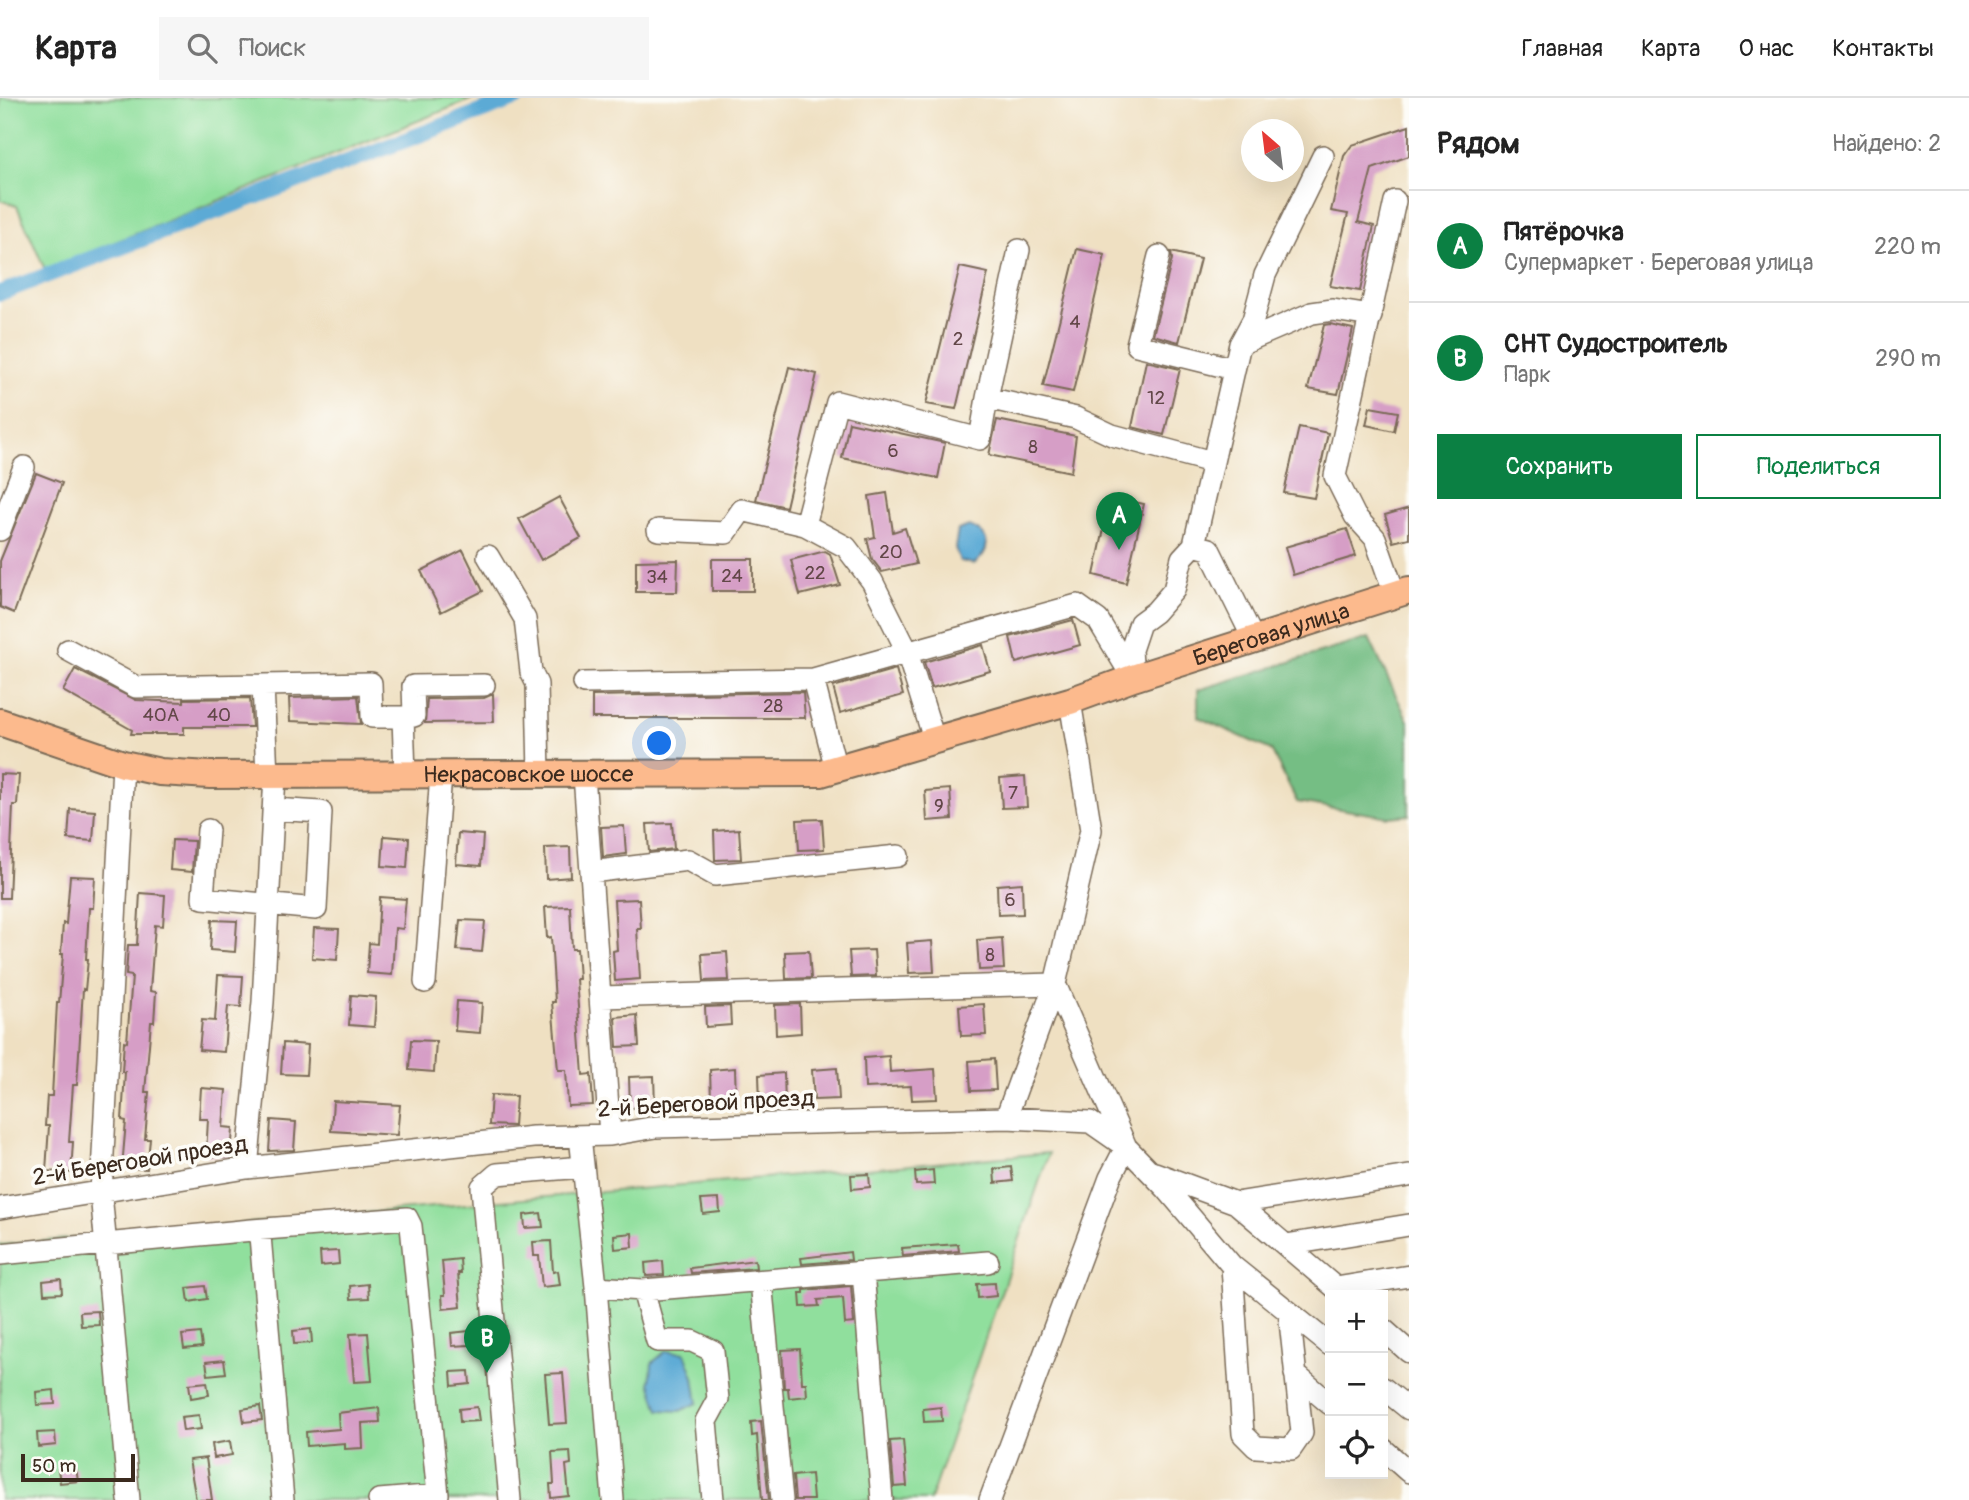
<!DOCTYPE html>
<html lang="ru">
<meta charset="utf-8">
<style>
body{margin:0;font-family:Pangolin,sans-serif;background:#f6f6f6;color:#222}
.controls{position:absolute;right:21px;bottom:21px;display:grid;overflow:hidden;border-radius:0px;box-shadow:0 7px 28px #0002}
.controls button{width:63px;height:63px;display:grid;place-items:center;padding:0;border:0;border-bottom:2px solid #e0e0e0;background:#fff;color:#222;font:35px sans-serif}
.compass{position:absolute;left:1241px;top:21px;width:63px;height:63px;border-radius:50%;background:#fff;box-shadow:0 7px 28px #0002;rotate:332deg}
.scale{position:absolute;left:21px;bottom:18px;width:114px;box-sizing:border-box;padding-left:7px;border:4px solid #3b2a1e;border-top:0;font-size:19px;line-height:24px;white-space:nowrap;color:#3b2a1e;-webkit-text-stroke:5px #fdfcf7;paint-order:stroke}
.you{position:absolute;left:660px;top:646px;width:24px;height:24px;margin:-18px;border:5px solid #fff;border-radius:50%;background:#1a73e8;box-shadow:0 0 0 10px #1a73e833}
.badge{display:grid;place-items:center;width:46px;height:46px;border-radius:50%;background:#0b8043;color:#fff;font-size:23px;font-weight:700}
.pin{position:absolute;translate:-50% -58px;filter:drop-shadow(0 2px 4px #0008)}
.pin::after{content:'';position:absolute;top:37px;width:24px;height:21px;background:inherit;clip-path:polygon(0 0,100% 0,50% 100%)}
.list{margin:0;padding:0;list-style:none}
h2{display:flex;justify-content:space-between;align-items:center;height:91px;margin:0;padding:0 28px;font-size:30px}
h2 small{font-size:23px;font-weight:400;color:#767676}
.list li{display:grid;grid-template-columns:46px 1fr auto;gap:21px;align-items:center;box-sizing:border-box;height:112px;padding:0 28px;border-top:2px solid #e0e0e0}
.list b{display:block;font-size:26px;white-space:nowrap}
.list p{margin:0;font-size:23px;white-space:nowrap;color:#767676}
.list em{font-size:23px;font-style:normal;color:#767676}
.actions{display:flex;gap:14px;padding:21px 28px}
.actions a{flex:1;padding:16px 0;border:2px solid #0b8043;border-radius:0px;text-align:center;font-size:24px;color:#0b8043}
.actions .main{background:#0b8043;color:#fff}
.icon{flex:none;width:38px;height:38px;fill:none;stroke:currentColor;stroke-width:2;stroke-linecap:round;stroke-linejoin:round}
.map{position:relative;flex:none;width:1409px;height:1402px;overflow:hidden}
header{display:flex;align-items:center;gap:42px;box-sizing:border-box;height:98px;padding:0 35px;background:#fff;border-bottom:2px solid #e0e0e0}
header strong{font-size:33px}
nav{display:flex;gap:38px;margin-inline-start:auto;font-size:24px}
.search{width:490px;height:63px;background:#f6f6f6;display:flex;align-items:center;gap:18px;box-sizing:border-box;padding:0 24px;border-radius:0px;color:#767676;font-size:26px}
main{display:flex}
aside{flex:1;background:#fff}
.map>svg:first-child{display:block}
.green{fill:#90df9d;stroke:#66845e;stroke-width:2}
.forest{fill:#74be84;stroke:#587451;stroke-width:2}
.water{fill:#5baad5;stroke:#4b6a7a;stroke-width:2}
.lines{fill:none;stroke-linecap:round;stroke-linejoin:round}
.canal{stroke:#5baad5;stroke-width:16}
.building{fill:#d69ec6}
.minor-casing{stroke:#7a6a57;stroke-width:24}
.major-casing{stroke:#7a6a57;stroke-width:30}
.minor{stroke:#fff;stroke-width:21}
.major{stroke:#fcba8d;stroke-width:26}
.labels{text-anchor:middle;stroke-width:7;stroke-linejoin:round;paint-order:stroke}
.number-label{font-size:19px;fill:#624748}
.street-label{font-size:23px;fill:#3b2a1e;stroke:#fdfcf7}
</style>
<header>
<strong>Карта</strong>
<div class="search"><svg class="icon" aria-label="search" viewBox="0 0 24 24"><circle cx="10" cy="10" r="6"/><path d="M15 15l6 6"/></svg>Поиск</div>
<nav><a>Главная</a><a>Карта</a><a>О нас</a><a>Контакты</a></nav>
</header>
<main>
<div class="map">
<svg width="1409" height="1402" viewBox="0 0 1409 1402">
<rect width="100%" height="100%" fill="#fdfcf7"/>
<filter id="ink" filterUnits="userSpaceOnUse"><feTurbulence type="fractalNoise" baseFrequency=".0143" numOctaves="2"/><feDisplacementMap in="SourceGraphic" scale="14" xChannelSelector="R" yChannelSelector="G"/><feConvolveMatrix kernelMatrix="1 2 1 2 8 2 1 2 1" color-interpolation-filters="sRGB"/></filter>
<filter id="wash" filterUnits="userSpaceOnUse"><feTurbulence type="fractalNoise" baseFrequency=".00686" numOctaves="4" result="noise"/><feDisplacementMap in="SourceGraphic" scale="28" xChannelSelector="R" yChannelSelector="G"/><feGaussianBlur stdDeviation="1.57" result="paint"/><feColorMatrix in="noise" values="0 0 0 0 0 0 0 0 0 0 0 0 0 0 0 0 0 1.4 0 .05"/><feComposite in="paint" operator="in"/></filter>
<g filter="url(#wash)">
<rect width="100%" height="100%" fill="#efe0c2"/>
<path class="green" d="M0,0H475L45,172L17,108L0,102Z
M1049,1055L930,1402H0V1147Z"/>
<path class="forest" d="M1369,540L1409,625V717L1389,719L1297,704L1271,652L1198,619V592Z"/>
<path class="water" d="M969,428C991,436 992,452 974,466L960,463L955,450L958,432Z
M666,1253L685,1255L694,1279L698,1305L680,1313L659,1312L650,1285L652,1265Z"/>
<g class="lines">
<path class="canal" d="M0,195L517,0"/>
</g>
<g id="blocks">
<path class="building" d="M1409,28V58L1372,71L1358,124L1374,128L1360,193L1330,188L1348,116L1331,113L1344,58L1352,47Z
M1077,151L1105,157L1073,294L1043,288Z
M1171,154L1200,161L1179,244L1153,237L1172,161Z
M960,169L988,175L956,311L926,306Z
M1330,226L1353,231L1338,296L1308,291L1324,227Z
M1146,263L1180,271L1164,337L1132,329Z
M789,269L817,276L786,409L756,402Z
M1370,309L1398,314L1394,333L1366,327Z
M997,322L1076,338L1071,374L989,357Z
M849,324L945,345L938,380L842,360Z
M1299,329L1328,335L1314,400L1284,395Z
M36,375L62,385L14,515L0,509V463Z
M887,395L893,434L905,430L916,466L882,474L872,461L867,441L875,439L869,398Z
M559,399L581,440L541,462L519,421Z
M1111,399L1144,406L1126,485L1094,477Z
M1409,410V440L1393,444L1385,417Z
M1347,431L1356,458L1293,477L1285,449Z
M463,452L483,493L441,514L421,473Z
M825,453L830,456L840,487L800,497L791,462Z
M712,461H753V493H712Z
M678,462L677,494H636V463Z
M1073,522L1080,547L1016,565L1010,539Z
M983,547L990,573L932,590L924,564Z
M75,571L136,602L184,604V601L250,600L252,629H184V636H131L132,632L63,593Z
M896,571L903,597L840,615L833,589Z
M803,594L805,620H592V598Z
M493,596L494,624L425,625L427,601L484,600Z
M358,598L361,626L290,623L289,600Z
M0,676L19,677L17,707H13L9,800H0Z
M1025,678L1027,709L1002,710L1000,680Z
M950,691L952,721L927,723L925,693Z
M70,711L95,713L93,743L68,741Z
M822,721L824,751L799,752L797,722Z
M672,725L674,751L649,754L647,726Z
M624,728L626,756L603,759L601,729Z
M739,731L741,761L715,762L714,733Z
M458,735L483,737L481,768L456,766Z
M384,738L409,740L407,770L382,768Z
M172,742L194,743L192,774L170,772Z
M570,749L571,779L546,781L545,750Z
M70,778L95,779L93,810H89L86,861H88L85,892L83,891L77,987H73L69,1044H73L71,1075L46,1073L49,1028H45L47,998H52L57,905H59L63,856H61L63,825L66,826Z
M1022,785L1023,816L998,817L997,787Z
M140,795L165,797L163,828L155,827L150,893L156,894L154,924H151L145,994H149L145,1041H150L147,1071L122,1070L126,1023L122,1022L125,974H122L124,943L127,944L132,878L126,877L128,847H137Z
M380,799L406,801L403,831L395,830L392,877L367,875L369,845L377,846Z
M639,801L641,831H637L640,881L615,883L613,853L617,852L614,802Z
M570,808L572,851H577L579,881H576L583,977L591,976L593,1007L568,1008L566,972H558L552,904H555L551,839L547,840L545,809Z
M212,822L237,823L235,854L210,852Z
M460,822L485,823L482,854L457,852Z
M314,830L339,831L337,862L312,860Z
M1002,840L1004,871L979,872L977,842Z
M932,843L934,874L909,875L907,845Z
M874,852L876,878L851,879L849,853Z
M809,853L811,880L786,881L785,854Z
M727,854L729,882L704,883L702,856Z
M218,877L243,878L241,909L228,908L224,954L199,952L202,922L215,923Z
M351,897L376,899L374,929L349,927Z
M457,903L482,905L480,935L455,933Z
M800,906L801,935L776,937L775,907Z
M984,906L986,937L961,938L959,908Z
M730,908L731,927L706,929L705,909Z
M637,917L639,948L617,949L615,919Z
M411,942L436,943L434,974L409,972Z
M283,945L308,947L306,977L281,976Z
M889,958L890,974L935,971L937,1001L912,1002L911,988L865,990L864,960Z
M994,961L996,992L971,993L969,963Z
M735,970L736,1001L711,1003L710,972Z
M837,970L839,1001L814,1002L812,972Z
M784,975L785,1006L760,1007L759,977Z
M654,978L655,1008L630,1010L629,979Z
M201,990L226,992L223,1029L233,1030L231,1059L206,1058L208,1021H199Z
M491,997L516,998L514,1028L489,1027Z
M333,1003L400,1007L397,1037L331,1033Z
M271,1022L296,1024L294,1052L269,1053Z
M1011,1069L1013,1083L995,1085L994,1071Z
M933,1072L934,1086L916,1087L915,1074Z
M869,1076L870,1089L852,1091L851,1077Z
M719,1101L720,1114L703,1116L701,1102Z
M541,1115L543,1129L525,1130L524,1117Z
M632,1135L633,1149L615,1151L614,1137Z
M551,1143L553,1174L558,1173L560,1187L542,1189L539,1158H534L533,1144Z
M958,1146L959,1153L903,1158L902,1150Z
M338,1153L339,1166L321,1168L320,1154Z
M850,1154L851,1162L802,1166L801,1160Z
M460,1161L461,1175H458L461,1209L443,1211L442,1197H445L442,1163Z
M755,1162L756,1170L691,1175L690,1170Z
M663,1163L664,1177L646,1178L645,1165Z
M61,1181L62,1195L44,1196L43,1183Z
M995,1185L996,1198L978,1200L977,1186Z
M368,1186L369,1200L351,1201L350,1188Z
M205,1188L207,1201L189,1204L187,1190Z
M851,1188L854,1225L845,1226L843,1200L818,1202L819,1208L801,1209L800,1195H804V1192Z
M98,1213L99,1227L81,1228L80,1214Z
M311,1231L312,1245L294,1246L293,1233Z
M469,1233L470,1247L452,1248L451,1235Z
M200,1235L202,1249L184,1251L182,1237Z
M368,1235L372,1283L354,1284L350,1236Z
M800,1251L802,1285H806L807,1298L789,1300L788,1290H784L782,1252Z
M224,1262L226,1275L208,1277L206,1264Z
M469,1273L470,1286L452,1288L451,1274Z
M563,1275L567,1325L549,1326L545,1276Z
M207,1284L209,1297L191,1300L189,1286Z
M54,1292L55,1306L37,1307L36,1294Z
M260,1308L262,1322L244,1324L242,1311Z
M477,1309L479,1323L460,1324L459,1311Z
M941,1309L942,1323L924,1324L923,1311Z
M379,1310L380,1324L362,1325L363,1350L345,1351V1345L307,1348L306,1334L339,1331L338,1315Z
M199,1317L201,1331L183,1333L181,1319Z
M761,1323L769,1402H762L757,1337L752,1338L751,1324Z
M55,1334L56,1347L38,1349L37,1335Z
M903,1342L907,1388L894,1389L890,1343Z
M230,1343L232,1357L214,1360L212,1346Z
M570,1353L571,1366L566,1367L569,1398L551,1400L550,1386H554L552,1354Z
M206,1360L212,1402H196L189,1362Z
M76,1370L78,1383L60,1385L58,1371Z
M811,1376L813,1402H795L793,1378Z"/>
</g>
</g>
<g filter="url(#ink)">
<use href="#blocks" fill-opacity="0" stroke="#7a6a57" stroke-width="2"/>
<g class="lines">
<g class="minor-casing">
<path id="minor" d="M1159,158L1137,247L1234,271
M1240,246L1312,215L1333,212L1371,218
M987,300L1019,152
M805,427L846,449L872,483L906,551L934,641
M0,432L24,369
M658,432L726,435L742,412L805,427L837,304L980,341L987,300L1076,320L1112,337L1212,364
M1194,447L1209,451L1254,542
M488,458L525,521L531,574L537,586L539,677
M1395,497L1375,440L1355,418L1335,378L1395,103
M68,552L136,589L263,587L267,677
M1133,580L1131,552L1140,525L1155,514L1174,492L1182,460L1194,447L1240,246L1253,222L1265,177L1323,58
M813,581L1077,507L1098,522L1130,575
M584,585L813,581L836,671
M263,587L371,585L372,619H403
M123,666L101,1095L129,1402
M405,677L403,619L414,618L413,588L484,587
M584,677L610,1037
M208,732L203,800L316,811L321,714L273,711
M591,774L688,762L715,777L898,758
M425,884L441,677
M601,899L1055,886L1126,1049L1110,1080L990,1402
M1006,1020L1055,886L1091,732L1070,603
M580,1038L596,1189L643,1192L988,1164
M247,1070L263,904L275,677
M1155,1075L1236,1105L1409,1078
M1236,1105L1344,1197
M0,1110L247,1070L533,1039L610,1037L656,1029L1006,1020L1090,1024L1126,1049L1166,1090L1232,1168L1330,1247
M252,1132L407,1120L411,1128L438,1397L379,1402
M1286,1147L1409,1127
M0,1156L252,1132L260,1138L283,1402
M1232,1168L1243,1336L1256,1349L1291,1351L1302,1335L1289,1214
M863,1174L882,1402
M761,1183L782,1402
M596,1189L613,1402
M1336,1190L1409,1178
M643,1192L657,1243H692L713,1253L718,1301L706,1323L713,1402
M1383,1231L1409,1254
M1295,1276L1330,1306
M1383,1290L1409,1311
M1383,1351L1409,1374
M510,1402L482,1089L497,1076L583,1069"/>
</g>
<g class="major-casing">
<g id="major">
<path id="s1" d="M0,624L123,666L160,674L210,677L821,675L1070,603L1133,580L1409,492"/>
</g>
</g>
<use href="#minor" class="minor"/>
<use href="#major" class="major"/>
</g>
</g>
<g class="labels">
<g class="number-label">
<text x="1075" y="230">4</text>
<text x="958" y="247">2</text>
<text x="1156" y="306">12</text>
<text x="1033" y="355">8</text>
<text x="893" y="359">6</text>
<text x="891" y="460">20</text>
<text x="815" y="481">22</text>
<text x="732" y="484">24</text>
<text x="657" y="485">34</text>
<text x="773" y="614">28</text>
<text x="161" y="623">40А</text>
<text x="219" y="623">40</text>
<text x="1013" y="701">7</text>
<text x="939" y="714">9</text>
<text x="1010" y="808">6</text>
<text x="990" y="863">8</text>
</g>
<g class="street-label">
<text dy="8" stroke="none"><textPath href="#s1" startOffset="1300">Береговая улица</textPath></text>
<text dy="8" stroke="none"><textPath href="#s1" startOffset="536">Некрасовское шоссе</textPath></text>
<text transform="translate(706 1005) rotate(-3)" y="8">2-й Береговой проезд</text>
<text transform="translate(140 1062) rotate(-9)" y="8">2-й Береговой проезд</text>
</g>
</g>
</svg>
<div class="controls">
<button>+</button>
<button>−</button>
<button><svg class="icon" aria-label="locate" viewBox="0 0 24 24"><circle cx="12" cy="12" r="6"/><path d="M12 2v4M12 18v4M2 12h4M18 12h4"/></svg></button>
</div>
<svg class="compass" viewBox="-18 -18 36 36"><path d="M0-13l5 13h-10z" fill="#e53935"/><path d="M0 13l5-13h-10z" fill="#767676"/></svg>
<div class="scale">50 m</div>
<div class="you"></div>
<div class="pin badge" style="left:1119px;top:452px">A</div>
<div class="pin badge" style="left:487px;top:1275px">B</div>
</div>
<aside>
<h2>Рядом<small>Найдено: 2</small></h2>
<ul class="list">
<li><span class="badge">A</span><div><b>Пятёрочка</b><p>Супермаркет · Береговая улица</p></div><em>220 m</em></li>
<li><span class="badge">B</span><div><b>СНТ Судостроитель</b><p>Парк</p></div><em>290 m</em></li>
</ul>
<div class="actions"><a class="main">Сохранить</a><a>Поделиться</a></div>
</aside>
</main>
